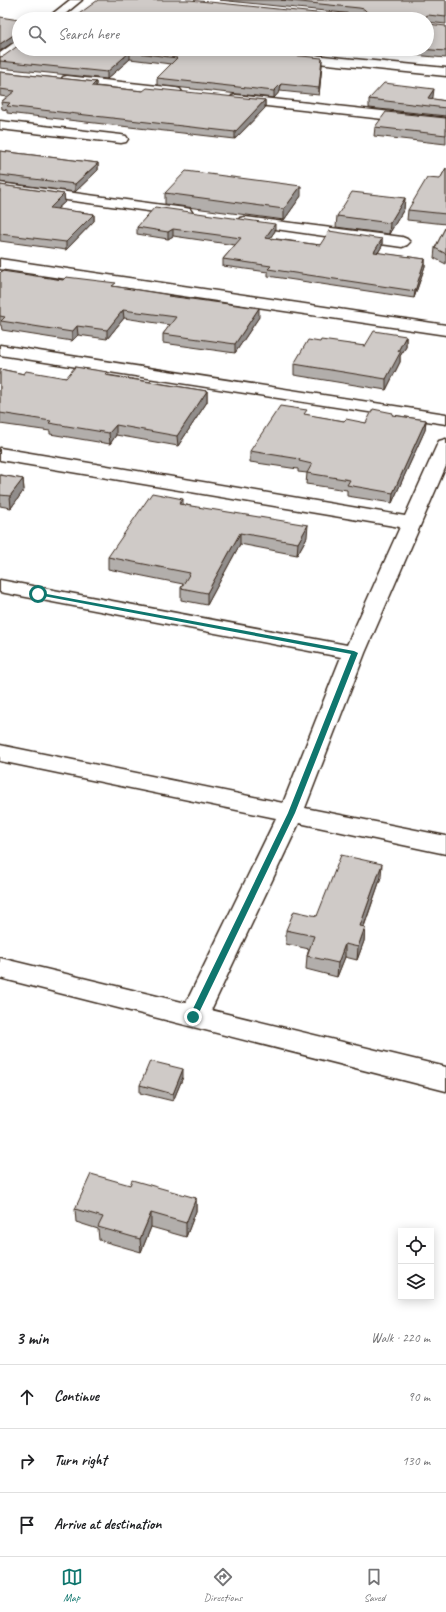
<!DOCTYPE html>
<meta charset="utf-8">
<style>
body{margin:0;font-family:Caveat,sans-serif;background:#f2f2f2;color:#202124}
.controls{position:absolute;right:12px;bottom:12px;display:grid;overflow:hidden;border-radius:0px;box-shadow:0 2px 10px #0003}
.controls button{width:36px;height:36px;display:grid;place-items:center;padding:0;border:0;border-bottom:1px solid #e0e0e0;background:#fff;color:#202124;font:20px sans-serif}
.stop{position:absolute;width:12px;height:12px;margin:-9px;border:3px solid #0f766e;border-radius:50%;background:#fff}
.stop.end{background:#0f766e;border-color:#fff;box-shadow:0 1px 4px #0008}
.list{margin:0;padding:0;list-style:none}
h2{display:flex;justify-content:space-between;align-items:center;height:52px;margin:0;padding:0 16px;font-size:17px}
h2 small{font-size:13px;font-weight:400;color:#757577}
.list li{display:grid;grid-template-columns:26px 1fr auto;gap:12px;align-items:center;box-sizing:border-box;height:64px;padding:0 16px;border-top:1px solid #e0e0e0}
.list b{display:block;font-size:15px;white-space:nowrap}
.list em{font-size:13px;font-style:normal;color:#757577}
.icon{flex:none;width:22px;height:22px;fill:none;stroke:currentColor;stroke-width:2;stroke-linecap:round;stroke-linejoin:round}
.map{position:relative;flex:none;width:446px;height:1312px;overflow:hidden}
.search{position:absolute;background:#fff;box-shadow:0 2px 10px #0003;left:12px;right:12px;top:12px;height:44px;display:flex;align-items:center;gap:10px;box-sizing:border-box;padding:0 14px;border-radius:22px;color:#757577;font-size:15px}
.sheet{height:244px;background:#fff}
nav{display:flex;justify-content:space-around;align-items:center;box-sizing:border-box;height:56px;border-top:1px solid #e0e0e0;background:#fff;font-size:11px;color:#757577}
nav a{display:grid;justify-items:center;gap:2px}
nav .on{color:#0f766e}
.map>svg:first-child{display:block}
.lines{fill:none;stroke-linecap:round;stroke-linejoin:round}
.minor-casing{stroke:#3b2a1e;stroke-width:3}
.minor{fill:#fff;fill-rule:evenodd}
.wall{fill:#b2aeab;stroke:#3b2a1e}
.shaded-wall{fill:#918d8b;stroke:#3b2a1e}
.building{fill:#cfcac7;stroke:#3b2a1e}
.route{fill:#0f766e}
</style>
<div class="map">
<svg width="446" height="1312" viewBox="0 0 446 1312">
<rect width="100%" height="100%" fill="#fff"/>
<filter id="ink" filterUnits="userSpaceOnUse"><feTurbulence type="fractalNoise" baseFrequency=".025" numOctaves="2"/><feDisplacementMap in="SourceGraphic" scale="8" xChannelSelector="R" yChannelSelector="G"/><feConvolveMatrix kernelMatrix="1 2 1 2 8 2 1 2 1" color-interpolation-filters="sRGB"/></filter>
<g filter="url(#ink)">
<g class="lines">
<g class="minor-casing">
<path id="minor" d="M70,0H82L59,19H46Z
M19,40L20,49L4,62L0,63V53L15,42Z
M292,53L446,68V76L288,60L286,57L288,54Z
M67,76L176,88L180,89L182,92L180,95L176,96L63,83L61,80L63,77Z
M236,95L446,118V126L232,102L230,99L232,96Z
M0,121L121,135L126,136L128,139L126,142L121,143L0,129Z
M0,183L185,208L190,209L192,212L190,215L185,216L0,191Z
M245,217L402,237L407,239L410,242L407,245L402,247L240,224L238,221L240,218Z
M0,259L446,325V335L0,269Z
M0,345L446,414V424L0,355Z
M446,439V466L365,653L305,808L446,836V854L299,823L211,1010L446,1067V1091L0,978V958L186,1003L276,818L0,761V745L283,803L341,657L0,592V580L347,645L400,527L0,460V448L405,516L437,445L439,441Z"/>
</g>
<use href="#minor" class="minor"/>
</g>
<path class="wall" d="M219,0H446V24L427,22L72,19L326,14H354Z
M19,20V39H18L0,51Z
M446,26V58L346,49H427Z
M228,49L322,65L319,95L280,91L274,98L157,85V78L171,64L130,59L107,79L0,68V57Z
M266,49H324L323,55Z
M0,72L96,82V86L143,91L265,100V108L235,139L7,113V110L2,109L1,102L7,97L0,96Z
M433,97L432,99L446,101V116L369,108V99Z
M446,118V144L374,136L375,127Z
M0,151L98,163V170L75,192L0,182Z
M446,168V224L407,220L408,210L440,179Z
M0,185L64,194L65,202L57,209L94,214V221L66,250L0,241Z
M165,193L301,196L284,220L165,204Z
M405,198L404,209L389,234L336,227L337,216Z
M446,226V264L434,258L435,248Z
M137,227L275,231L270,238L320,245L382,239V246L378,253L425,259V266L414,298L268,276V272L223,266V259L235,245L173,236L168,239L137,234Z
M0,273L63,280L116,287L170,296L259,317L235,353L163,343V334L170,325L124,318L107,339L78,335L72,341L2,330L1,325H0Z
M406,336V347L400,356V362L386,390L294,375V364L320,342L365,346Z
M0,369L24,374L66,378L108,375L207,391V402L178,446L116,435L110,444L50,434V431L0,424Z
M307,415L344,421L366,423L393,415L426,420L425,430L392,503L347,496V490L306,484L307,473L298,472V469L250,462V451Z
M0,475L23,479L24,490L11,508L0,506Z
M183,504L307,537L297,555L240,544L207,605L181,600V588L183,584L108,569V557Z
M381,877L364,927H365L364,941L357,960L345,957L337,977L306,969L307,956L309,949L286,944V930L317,916Z
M183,1077L173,1101L140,1093V1085Z
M130,1185L196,1198V1211L186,1237L151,1227L141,1252L99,1240L98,1229L76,1222L75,1209Z"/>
<path class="shaded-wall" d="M18,32V39L0,51V44Z
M130,52V59L107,79V72Z
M322,58V65L319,95V88Z
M96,82V89L92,86Z
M281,84L280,91L274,98V91Z
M434,89L433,97L428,106V98Z
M265,100V108L235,139V132Z
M98,163V170L75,192V184Z
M301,186V196L284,220V209Z
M64,194L65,202L50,215V208Z
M405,198L404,209L389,234L390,223Z
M94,214V221L66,250V242Z
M275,224V231L265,245V238Z
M173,229V236L168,239V232Z
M382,239V246L374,259V252Z
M425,259V266L414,298L415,291Z
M259,308V317L235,353V344Z
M123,310L124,318L107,339V330Z
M77,326L78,335L72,341V332Z
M406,336V347L400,356V362L386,390V379L398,351Z
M207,391V402L178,446L177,436Z
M426,420L425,430L392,503L393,493Z
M116,425V435L110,444L109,433Z
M23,479L24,490L11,508L10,496Z
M183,499V510L179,504Z
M308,525L307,537L297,555L298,543Z
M240,533V544L207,605V593Z
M382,864L381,877L359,940L360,926Z
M365,927L364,941L357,960L358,947Z
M345,944V957L337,977L338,963Z
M183,1069V1077L173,1101V1094Z
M196,1198V1211L186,1237V1223Z
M151,1213V1227L141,1252L140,1239Z"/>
<path class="building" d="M98,0H190L326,14H365L367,12L364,9L359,8L281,0H446V17L428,15L426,16V19H72Z
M0,17L19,20V33L18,32L0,44Z
M427,24L446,26V51L419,49H427Z
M19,45V49H228L322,58L319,88L281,84L274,91L157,78L177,58L130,52L107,72L0,61V57L4,56Z
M0,72L96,82L92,86L143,91L147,88L265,100L235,132L7,106L10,103L1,102L15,91L0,89Z
M384,83L434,89L428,98L446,101V108L369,99Z
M386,112L446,118V135L375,127Z
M0,151L98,163L75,184L0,175Z
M446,168V214L408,210L427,178L440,179Z
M186,171L301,186L284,209L165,193Z
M0,185L64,194L50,208L94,214L66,242L0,234Z
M352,192L405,198L390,223L337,216Z
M155,207L275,224L265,238L320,245L329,231L382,239L374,252L425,259L415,291L268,269L271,266L223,259L241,238L173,229L168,232L137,227Z
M446,226V254L435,248Z
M2,271L63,280L66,277L116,283L112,286L170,295L168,296L259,308L235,344L163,334L176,317L123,310L107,330L77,326L72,332L1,321L5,317L0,316V273Z
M374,331L406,336L398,351H401L386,379L294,364L308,340L320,342L321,340L365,346Z
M75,367L108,372L105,375L207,391L177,436L116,425L109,433L49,423L51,421L0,413V369L24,374L26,371L66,378Z
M280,406L307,410L304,414L344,421L346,419L366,423L373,409L393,413L392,415L426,420L393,493L347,485L350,480L307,473L312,464L299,461L300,459L250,451Z
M0,475L23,479L10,496L0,495Z
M152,493L183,499L179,504L308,525L298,543L240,533L207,593L181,588L190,573L108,557Z
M341,855L382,864L360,926L365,927L358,947L345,944L338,963L307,956L314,936L286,930L294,911L317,916Z
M150,1061L183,1069L173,1094L140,1085Z
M91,1174L130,1185L132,1180L196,1198L186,1223L151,1213L140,1239L98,1227L103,1217L75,1209Z"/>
</g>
<path class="route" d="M36,592L354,651L358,653L295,813L196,1019H190L189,1017L288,813L351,654L38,595L35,594Z"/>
</svg>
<div class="controls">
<button><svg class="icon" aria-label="locate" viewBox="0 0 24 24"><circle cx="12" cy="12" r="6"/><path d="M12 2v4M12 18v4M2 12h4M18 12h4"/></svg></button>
<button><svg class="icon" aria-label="layers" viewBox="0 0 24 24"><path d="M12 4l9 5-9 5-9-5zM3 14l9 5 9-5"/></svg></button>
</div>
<div class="stop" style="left:38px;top:594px"></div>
<div class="stop end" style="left:193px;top:1017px"></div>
<div class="search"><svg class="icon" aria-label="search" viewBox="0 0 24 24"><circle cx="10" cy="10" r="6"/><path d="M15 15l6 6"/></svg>Search here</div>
</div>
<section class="sheet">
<h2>3 min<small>Walk · 220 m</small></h2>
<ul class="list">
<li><svg class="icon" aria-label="ahead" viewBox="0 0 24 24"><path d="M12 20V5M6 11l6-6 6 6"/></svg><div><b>Continue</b></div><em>90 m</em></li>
<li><svg class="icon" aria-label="right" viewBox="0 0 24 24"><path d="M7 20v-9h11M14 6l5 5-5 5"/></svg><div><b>Turn right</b></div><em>130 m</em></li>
<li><svg class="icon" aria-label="arrive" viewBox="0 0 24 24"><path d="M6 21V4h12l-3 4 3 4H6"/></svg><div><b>Arrive at destination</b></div></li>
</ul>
</section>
<nav>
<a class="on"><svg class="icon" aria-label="map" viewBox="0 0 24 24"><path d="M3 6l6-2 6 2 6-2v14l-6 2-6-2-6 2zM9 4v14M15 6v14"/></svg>Map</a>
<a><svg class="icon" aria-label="directions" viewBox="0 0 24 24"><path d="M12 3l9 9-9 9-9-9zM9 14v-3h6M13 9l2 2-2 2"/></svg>Directions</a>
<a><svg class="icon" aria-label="saved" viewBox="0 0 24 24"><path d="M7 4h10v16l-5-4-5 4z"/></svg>Saved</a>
</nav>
